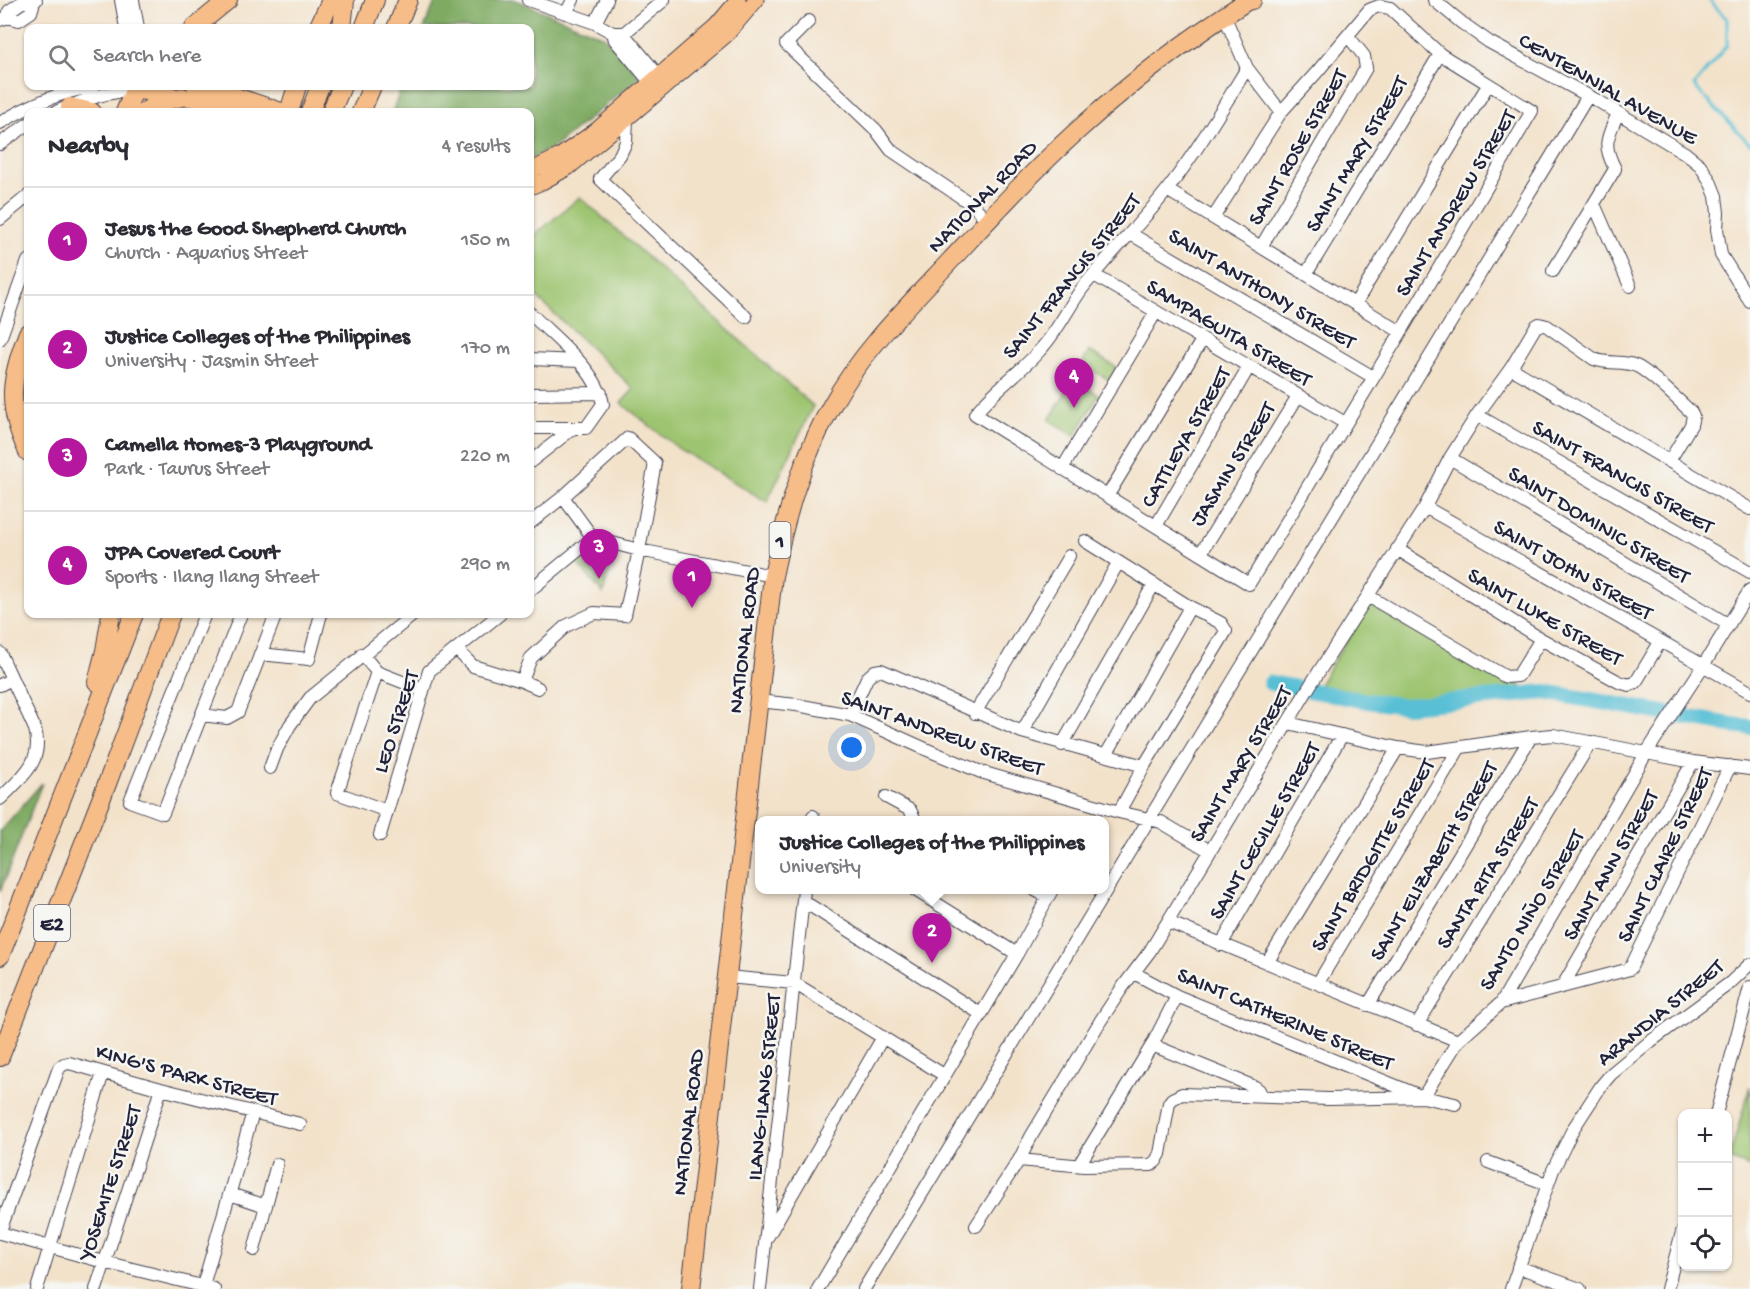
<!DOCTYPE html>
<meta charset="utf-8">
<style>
body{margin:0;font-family:"Gochi Hand",sans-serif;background:#f7f7f7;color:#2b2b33}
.controls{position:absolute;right:18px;bottom:18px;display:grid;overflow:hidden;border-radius:12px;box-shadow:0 2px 4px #0004}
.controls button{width:54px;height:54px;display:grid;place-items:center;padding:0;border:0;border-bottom:2px solid #e1e1e2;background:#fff;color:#2b2b33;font:30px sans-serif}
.you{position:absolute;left:852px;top:748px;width:21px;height:21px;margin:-15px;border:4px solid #fff;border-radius:50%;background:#1a73e8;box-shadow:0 0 0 9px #1a73e833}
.badge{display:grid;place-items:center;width:39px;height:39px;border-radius:50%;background:#b5179e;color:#fff;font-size:20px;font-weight:700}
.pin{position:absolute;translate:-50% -50px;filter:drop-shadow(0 2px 3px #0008)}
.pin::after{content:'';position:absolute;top:32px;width:21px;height:18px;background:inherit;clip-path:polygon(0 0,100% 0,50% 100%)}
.popup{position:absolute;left:755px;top:816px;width:354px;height:78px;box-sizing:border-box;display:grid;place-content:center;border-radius:12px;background:#fff;filter:drop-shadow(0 2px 4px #0005);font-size:20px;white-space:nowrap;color:#7c7c81}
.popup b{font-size:22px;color:#2b2b33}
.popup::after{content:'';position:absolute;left:50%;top:100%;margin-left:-12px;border:12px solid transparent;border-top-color:#fff}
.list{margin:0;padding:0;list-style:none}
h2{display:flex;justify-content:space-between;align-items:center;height:78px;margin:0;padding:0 24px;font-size:26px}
h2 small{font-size:20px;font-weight:400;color:#7c7c81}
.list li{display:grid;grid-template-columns:39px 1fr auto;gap:18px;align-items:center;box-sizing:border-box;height:108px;padding:0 24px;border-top:2px solid #e1e1e2}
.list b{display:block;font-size:22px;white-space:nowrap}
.list p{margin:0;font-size:20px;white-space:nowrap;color:#7c7c81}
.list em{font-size:20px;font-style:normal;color:#7c7c81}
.icon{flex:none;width:33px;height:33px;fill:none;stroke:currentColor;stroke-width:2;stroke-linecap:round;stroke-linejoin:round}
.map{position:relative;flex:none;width:1750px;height:1289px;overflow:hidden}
.search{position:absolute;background:#fff;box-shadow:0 2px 4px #0004;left:24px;top:24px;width:510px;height:66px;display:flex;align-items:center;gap:15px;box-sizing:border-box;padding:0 21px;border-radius:12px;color:#7c7c81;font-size:22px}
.panel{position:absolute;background:#fff;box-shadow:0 2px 4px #0004;left:24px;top:108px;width:510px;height:510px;border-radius:12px}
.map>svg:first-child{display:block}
.green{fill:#9dc46f;stroke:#607355;stroke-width:1.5}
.forest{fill:#7eaa62;stroke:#50664e;stroke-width:1.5}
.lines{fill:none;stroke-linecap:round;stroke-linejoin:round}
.stream{stroke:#58bfd5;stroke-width:3}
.river{stroke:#58bfd5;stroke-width:16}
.minor-casing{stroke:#413f50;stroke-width:14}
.major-casing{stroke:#413f50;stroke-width:17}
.highway-casing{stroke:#413f50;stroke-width:20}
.minor{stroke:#fff;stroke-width:12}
.major{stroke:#f7bd88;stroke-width:15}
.highway{stroke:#f7bd88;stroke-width:18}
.labels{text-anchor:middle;stroke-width:5;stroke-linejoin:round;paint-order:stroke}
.shield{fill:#f6f6f2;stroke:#626272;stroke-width:1.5}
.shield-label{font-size:21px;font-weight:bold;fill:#22223b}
.street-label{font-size:22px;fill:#22223b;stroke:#f6f6f2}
</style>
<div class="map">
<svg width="1750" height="1289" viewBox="0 0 1750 1289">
<rect width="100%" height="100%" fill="#f6f6f2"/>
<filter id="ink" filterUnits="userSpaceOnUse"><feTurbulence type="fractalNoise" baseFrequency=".0167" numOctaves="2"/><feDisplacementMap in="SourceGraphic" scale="12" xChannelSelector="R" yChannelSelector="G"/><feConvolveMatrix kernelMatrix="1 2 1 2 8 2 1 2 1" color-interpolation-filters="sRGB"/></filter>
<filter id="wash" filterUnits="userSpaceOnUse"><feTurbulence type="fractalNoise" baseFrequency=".008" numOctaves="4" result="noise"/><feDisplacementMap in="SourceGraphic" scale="24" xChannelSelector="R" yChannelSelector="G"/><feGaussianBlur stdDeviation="1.35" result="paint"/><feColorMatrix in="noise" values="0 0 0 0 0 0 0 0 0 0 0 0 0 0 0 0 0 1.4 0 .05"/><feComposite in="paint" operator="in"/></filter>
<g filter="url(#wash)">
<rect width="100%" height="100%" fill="#f3e2ca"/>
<path class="green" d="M580,197L813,406L767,502L679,449L621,403L634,389L530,291V239Z
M1089,351L1116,367L1109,380L1082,364Z
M1074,380L1099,395L1075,436L1049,420Z
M598,546L616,548L603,594L577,563Z
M1369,604L1495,677L1517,682L1524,690L1409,702L1317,688Z
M1750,1086V1167L1729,1159Z"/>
<path class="forest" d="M436,0H516L605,37L640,77L554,147L530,159V112H392L402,86H530V28H424Z
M42,783L0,892V831Z"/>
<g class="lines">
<path class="stream" d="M1709,0L1727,19V45L1694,86L1750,144"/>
<path class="river" d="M1271,683L1367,701L1407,706L1545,692L1731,725L1750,727"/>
</g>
</g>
<g filter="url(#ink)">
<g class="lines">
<g class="minor-casing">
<path id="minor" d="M121,0L126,28
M133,0L138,28
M528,0L595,23L613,33H623L663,81
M1434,0L1462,23L1489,42L1598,101L1685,153L1700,165L1710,181L1716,196L1718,213L1717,229L1721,255L1750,301
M566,13L573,0
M1224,15L1247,68L1281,112
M8,17L9,11L22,2H34
M0,20L8,17L19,20L31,12L34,2L36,0
M809,21L786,44L876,130L891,150L974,206L987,220
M595,23L607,0
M613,33L615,40L655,88
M618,38L664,0
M56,112C83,101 104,91 134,91
M627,119L626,142L620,155L600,179L746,317
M0,123C29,105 61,92 94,86
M0,144L28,124
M1167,190L1401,332
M1594,204L1630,286
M1213,218L1281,112L1317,72L1369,10L1379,6L1390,8L1440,54L1532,111L1401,332L1249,584L975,414C994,390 1020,373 1040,350C1057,332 1067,310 1081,290C1108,255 1140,225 1167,190C1197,151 1222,109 1247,68
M0,219L28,196
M1131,234L1373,377
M1261,247L1366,68L1364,56L1348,36
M1553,271L1615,169C1602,143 1607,139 1618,113
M1306,274L1440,54
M1094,275L1345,423
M1355,304L1488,85
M530,313C553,337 597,369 603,404L586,428H530
M0,339L28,261
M530,359L579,361
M1511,368L1750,509
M530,394L601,393
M1477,415L1750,572
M1450,458L1729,625
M530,462L572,429
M1062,469L1156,312
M1108,495L1202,340
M563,497L593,538L639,550L773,576
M1425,507L1750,692
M1156,526L1249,367
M1085,541L1190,607L1221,623L1226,631L1144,766L1119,812
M1397,549L1541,639L1619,682L1629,685L1636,682L1660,642
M1201,553L1298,396
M530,590L593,538
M1368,596L1506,677L1518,676L1541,639
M205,614L130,801L163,813L241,614
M456,649L473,666L522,681L538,688
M0,653L35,729C44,762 22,777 0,799
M260,654L309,659L321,614
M362,654L377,672L423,690
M377,672L337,793L387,811
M522,681L531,658L566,626L594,613L625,615L639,550L655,463L628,438L563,497L530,523
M0,685L12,679
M758,701L797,705L850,715L930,751L981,772L1119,812L1161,822L1210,851
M975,713L1069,556
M201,715L227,718L238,712L276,614
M850,715L867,678L875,671L881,670L1022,732L1144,766
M1288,723L1398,748L1427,752L1531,737L1553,735L1693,762L1750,769
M1022,732L1118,563
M1062,745L1154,584
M1106,755L1190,607
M270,768L277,749L290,725L310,698L414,614
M886,797L910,810L915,820
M812,820L813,816
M380,835L429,671L500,614
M915,890L1017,954
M1035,890L1048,897
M803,901L981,1014
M1168,922L1458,1041
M1221,945L1342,735
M1267,963L1398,748
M1134,973L1177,996L1423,1097L1455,1104
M727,977L794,983L944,1075
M1318,983L1460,747
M1562,987L1693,762
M1501,1003L1630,969L1730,766
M1368,1005L1531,737
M1417,1025L1591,742
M1152,1045L1255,1087L1259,1090L1261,1096
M1423,1097L1458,1041L1501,1003L1647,752L1703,666L1750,590
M1716,1114L1750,987
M1019,1160L1084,1166L1151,1165L1156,1161L1160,1154L1169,1103L1172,1099L1182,1094L1329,1099L1423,1097
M1488,1162L1547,1184
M1079,1165L1152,1045L1177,996
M230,1194L266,1206
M976,1226L1019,1160L1032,1135L1101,1020L1122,988L1150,951L1311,684L1425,507L1450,458L1477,415L1511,368L1536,326L1539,324L1547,326L1594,359C1608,365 1623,360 1636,366C1649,371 1680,402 1691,412L1693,416L1691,425L1670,460
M0,1231L59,1068L64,1064L69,1063L161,1089L300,1124
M0,1233L104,1262L214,1289
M768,1236L883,1037
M254,1250L277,1164
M1518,1267L1580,1289
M37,1289L103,1073
M96,1289L161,1089
M202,1289L253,1112
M760,1289L804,890
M818,1289L1017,954L1052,890
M864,1289L1588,96
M1511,1289L1553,1170L1573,1129L1601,1086L1611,1074L1651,1041L1730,983L1750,964
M1667,1289L1682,1232"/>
</g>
<g class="major-casing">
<path id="major" d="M134,86V91L182,97L247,112
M194,86L235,95L286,112
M530,171L560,156L598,129L716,26L738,0
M530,187L542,182L569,167L726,35L756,0"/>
</g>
<g class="highway-casing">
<path id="highway" d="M194,28L228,0
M318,28L331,0
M342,28L345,0
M364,28L375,0
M396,28L408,0
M70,107L92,112
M125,112L134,91
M144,112L161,102L182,97
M289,112L297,86
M310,112L320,86
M331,112L342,86
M361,112L372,86
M28,333C10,379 6,406 28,452
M97,682L105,651L111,614
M0,956L134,614
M0,1057L105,789L171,614
M691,1289L773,576C786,515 801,460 832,405C862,351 908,306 950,261C991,217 1032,172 1077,131C1130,83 1187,39 1247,1L1252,0"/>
</g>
<use href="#minor" class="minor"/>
<use href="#major" class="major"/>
<use href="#highway" class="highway"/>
</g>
</g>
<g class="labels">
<g class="shield">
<rect x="769.5" y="522" width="21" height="36" rx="4.5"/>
<rect x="34" y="905" width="36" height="36" rx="4.5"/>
</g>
<g class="shield-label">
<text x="780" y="547">1</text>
<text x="52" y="930">E2</text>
</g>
<g class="street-label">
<text transform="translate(1609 87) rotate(30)" y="8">CENTENNIAL AVENUE</text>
<text transform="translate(1296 146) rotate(-60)" y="8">SAINT ROSE STREET</text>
<text transform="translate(1355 153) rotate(-59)" y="8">SAINT MARY STREET</text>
<text transform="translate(981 195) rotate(-46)" y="8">NATIONAL ROAD</text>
<text transform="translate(1454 202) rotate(-59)" y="8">SAINT ANDREW STREET</text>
<text transform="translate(1070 275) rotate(-51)" y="8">SAINT FRANCIS STREET</text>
<text transform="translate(1263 287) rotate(31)" y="8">SAINT ANTHONY STREET</text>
<text transform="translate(1230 331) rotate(31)" y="8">SAMPAGUITA STREET</text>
<text transform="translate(1184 436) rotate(-60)" y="8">CATTLEYA STREET</text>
<text transform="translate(1231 463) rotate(-58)" y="8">JASMIN STREET</text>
<text transform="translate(1624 475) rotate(30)" y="8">SAINT FRANCIS STREET</text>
<text transform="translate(1600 523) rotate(31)" y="8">SAINT DOMINIC STREET</text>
<text transform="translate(1574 568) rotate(30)" y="8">SAINT JOHN STREET</text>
<text transform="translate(1546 615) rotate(30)" y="8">SAINT LUKE STREET</text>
<text transform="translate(742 640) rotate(-83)" y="8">NATIONAL ROAD</text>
<text transform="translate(394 721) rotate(-72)" y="8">LEO STREET</text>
<text transform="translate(943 731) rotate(20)" y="8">SAINT ANDREW STREET</text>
<text transform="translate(1239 763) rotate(-59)" y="8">SAINT MARY STREET</text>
<text transform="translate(1263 830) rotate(-60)" y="8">SAINT CECILLE STREET</text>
<text transform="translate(1371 854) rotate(-59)" y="8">SAINT BRIDGITTE STREET</text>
<text transform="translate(1663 854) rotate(-64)" y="8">SAINT CLAIRE STREET</text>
<text transform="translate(1432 860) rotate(-59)" y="8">SAINT ELIZABETH STREET</text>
<text transform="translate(1609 864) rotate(-60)" y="8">SAINT ANN STREET</text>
<text transform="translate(1486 872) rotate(-58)" y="8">SANTA RITA STREET</text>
<text transform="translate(1530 909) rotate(-59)" y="8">SANTO NIÑO STREET</text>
<text transform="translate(1659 1011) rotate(-39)" y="8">ARANDIA STREET</text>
<text transform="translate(1286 1017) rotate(23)" y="8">SAINT CATHERINE STREET</text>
<text transform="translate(187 1073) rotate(15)" y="8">KING'S PARK STREET</text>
<text transform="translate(762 1087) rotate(-84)" y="8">ILANG-ILANG STREET</text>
<text transform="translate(686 1122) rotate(-83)" y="8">NATIONAL ROAD</text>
<text transform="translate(108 1182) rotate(-72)" y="8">YOSEMITE STREET</text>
</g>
</g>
</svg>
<div class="controls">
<button>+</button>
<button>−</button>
<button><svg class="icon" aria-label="locate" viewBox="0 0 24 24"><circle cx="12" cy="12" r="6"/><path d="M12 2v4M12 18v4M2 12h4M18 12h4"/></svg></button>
</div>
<div class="you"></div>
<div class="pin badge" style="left:692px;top:608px">1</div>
<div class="pin badge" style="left:932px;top:963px">2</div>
<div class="popup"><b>Justice Colleges of the Philippines</b>University</div>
<div class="pin badge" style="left:599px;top:579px">3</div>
<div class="pin badge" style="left:1074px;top:408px">4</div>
<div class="search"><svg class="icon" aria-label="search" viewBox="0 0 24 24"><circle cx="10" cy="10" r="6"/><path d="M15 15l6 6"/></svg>Search here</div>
<section class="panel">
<h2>Nearby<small>4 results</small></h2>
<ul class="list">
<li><span class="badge">1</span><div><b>Jesus the Good Shepherd Church</b><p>Church · Aquarius Street</p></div><em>150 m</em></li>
<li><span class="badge">2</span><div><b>Justice Colleges of the Philippines</b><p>University · Jasmin Street</p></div><em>170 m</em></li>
<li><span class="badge">3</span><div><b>Camella Homes-3 Playground</b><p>Park · Taurus Street</p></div><em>220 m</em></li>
<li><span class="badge">4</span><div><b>JPA Covered Court</b><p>Sports · Ilang Ilang Street</p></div><em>290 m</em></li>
</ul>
</section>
</div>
